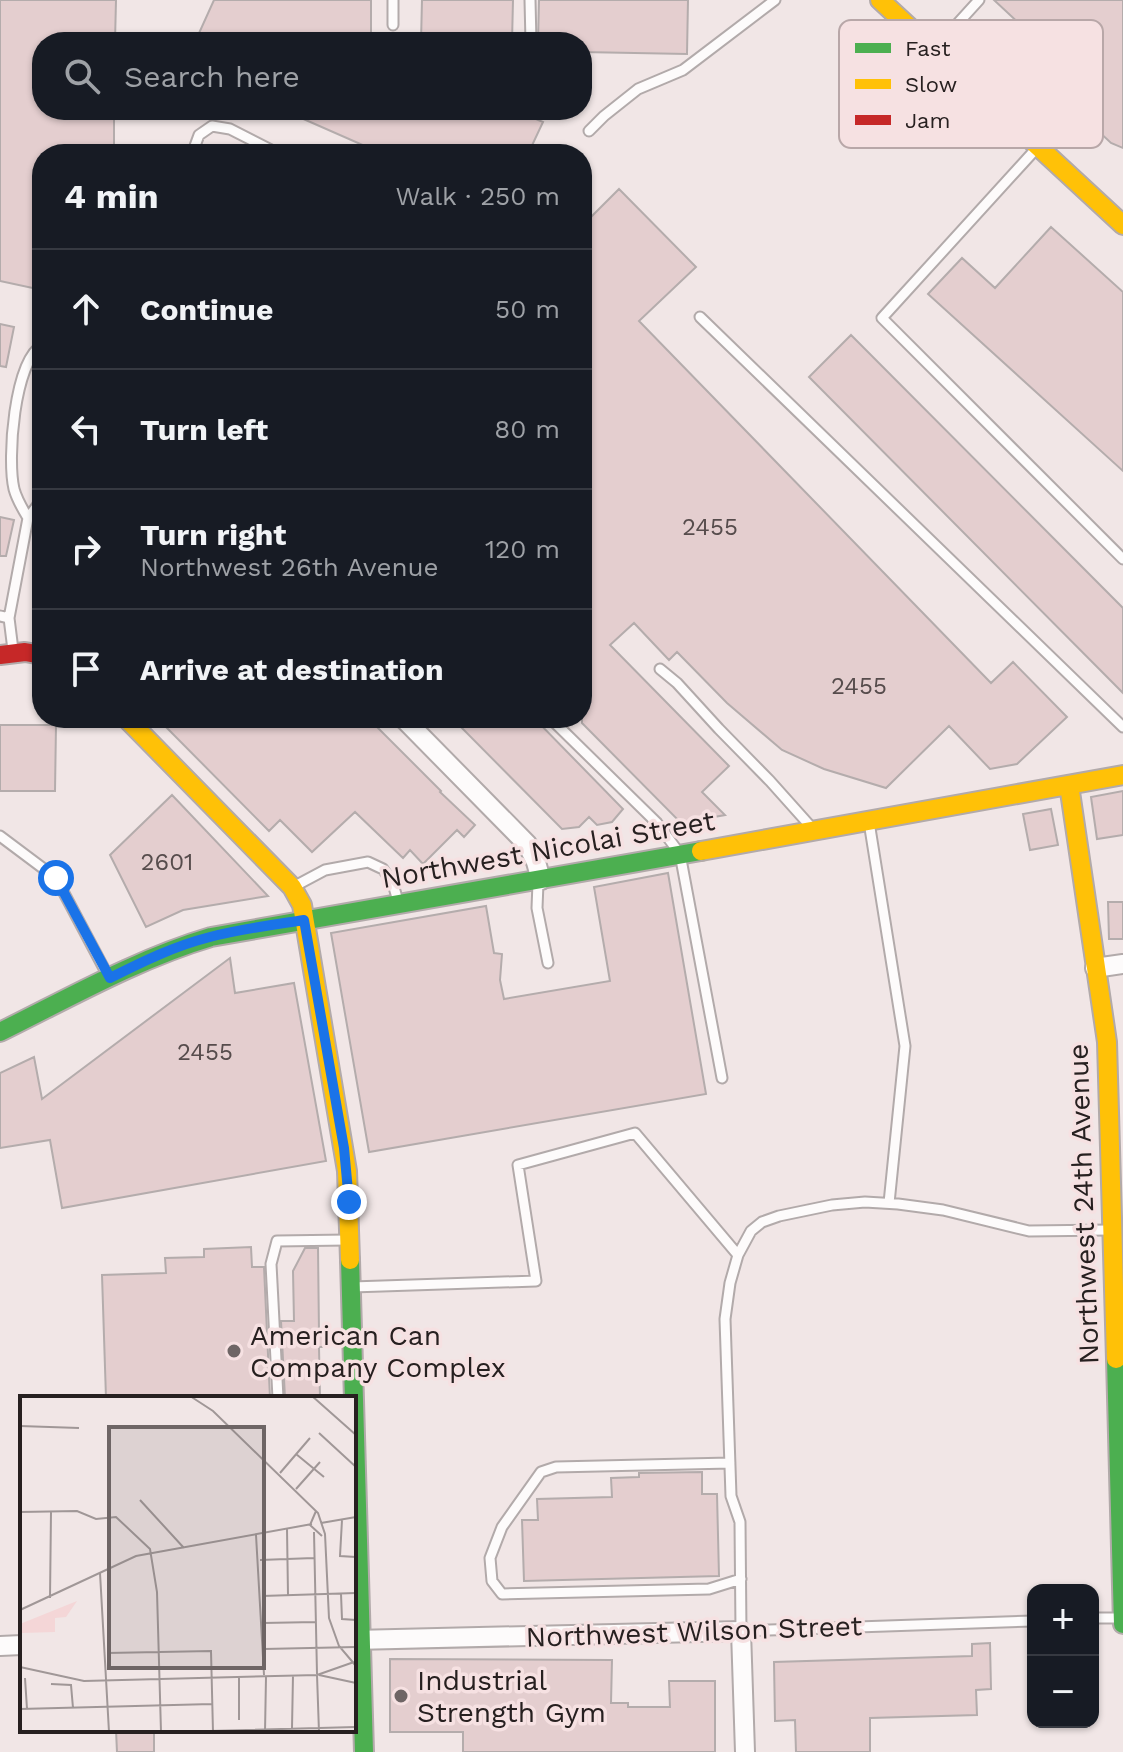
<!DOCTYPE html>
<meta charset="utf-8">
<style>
body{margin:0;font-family:"Work Sans",sans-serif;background:#20242c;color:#f1f3f6}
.controls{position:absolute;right:24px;bottom:24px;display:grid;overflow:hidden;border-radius:16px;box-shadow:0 2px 6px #0004}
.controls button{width:72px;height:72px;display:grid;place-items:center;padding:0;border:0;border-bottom:2px solid #363941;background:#171b24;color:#f1f3f6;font:40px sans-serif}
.stop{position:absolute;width:24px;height:24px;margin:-18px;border:6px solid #1a73e8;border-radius:50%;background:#fff}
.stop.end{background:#1a73e8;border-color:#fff;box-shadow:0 2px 8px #0008}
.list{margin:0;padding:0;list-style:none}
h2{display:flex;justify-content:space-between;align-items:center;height:104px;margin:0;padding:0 32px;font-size:34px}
h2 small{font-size:26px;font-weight:400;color:#9ea1a6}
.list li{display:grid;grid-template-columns:52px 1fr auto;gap:24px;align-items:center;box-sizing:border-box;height:120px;padding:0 32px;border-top:2px solid #363941}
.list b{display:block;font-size:30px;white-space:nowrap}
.list p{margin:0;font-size:26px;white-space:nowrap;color:#9ea1a6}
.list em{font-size:26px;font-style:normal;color:#9ea1a6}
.icon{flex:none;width:44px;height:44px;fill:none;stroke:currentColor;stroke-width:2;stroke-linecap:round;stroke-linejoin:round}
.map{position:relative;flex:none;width:1123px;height:1752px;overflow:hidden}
.search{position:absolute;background:#171b24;box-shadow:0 2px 6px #0004;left:32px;top:32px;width:560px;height:88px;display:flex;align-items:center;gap:20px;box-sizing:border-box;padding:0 28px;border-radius:32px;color:#9ea1a6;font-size:30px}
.panel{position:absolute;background:#171b24;box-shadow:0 2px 6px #0004;left:32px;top:144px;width:560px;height:584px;border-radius:32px}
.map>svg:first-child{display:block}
.building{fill:#e4cecf;stroke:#b4acac;stroke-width:2}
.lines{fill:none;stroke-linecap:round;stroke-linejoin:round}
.lane-casing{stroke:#b2aaaa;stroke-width:13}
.street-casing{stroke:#b2aaaa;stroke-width:22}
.fast-casing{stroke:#b2aaaa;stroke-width:22}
.slow-casing{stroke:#b2aaaa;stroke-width:22}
.jam-casing{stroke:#b2aaaa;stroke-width:22}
.lane{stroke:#fdfbfb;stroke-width:9}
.street{stroke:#fdfbfb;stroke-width:18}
.fast{stroke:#4caf50;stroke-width:18}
.slow{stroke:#ffc107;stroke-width:18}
.jam{stroke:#c62828;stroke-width:18}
.route{stroke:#1a73e8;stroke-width:10}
.poi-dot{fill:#6e6565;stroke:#f6e1e2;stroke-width:3}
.labels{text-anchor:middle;stroke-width:7;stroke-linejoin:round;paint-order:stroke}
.number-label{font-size:24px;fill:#564c4c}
.street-label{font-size:28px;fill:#272020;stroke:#f6e1e2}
.poi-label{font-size:28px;fill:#272020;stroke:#f6e1e2;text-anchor:start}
.inset-road{fill:none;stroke:#a09797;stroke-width:2}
.view{fill:#6e6565;fill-opacity:0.15;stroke:#6e6565;stroke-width:4}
.inset-edge{fill:none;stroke:#272020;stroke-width:4}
.key{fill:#f6e1e2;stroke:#b8a7a8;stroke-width:2}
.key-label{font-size:22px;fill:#272020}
</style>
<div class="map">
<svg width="1123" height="1752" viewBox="0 0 1123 1752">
<rect width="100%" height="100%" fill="#f1e6e6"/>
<path class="building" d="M0,0H116L115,42H42V110H114V154H42V290L0,281Z
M214,0H371V42H195Z
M422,0H513L512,42H421Z
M539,0H688L687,54L582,52V42H538Z
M994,0H1123V148L1111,143L1051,87L1068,69Z
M283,110H515L543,122L528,154H383Z
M619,189L696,267L639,321L991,683L1013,662L1067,717L1017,764L990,769L949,726L886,788L824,769L782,750L727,703L677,652L669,660L634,623L610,645L729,766L702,792L725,815L681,823L582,723V226Z
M1051,227L1123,292V471L928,294L962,258L995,288Z
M0,324L14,327L6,367L0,366Z
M851,335L1123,608V693L809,377Z
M0,517L14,520L6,556H0Z
M172,718H368L441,791L440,792L475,825L464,837L457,830L423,864L410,850L403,858L355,812L312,852L280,820L269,831L164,725Z
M452,718H534L623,809L612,822L597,825L589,817L579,827L562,829Z
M0,725H56L55,791H0Z
M1123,791V835L1097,839L1091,797Z
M172,795L268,896L183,910L146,927L110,855Z
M1051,809L1058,845L1030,850L1023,814Z
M668,873L706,1094L369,1152L331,933L486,906L494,953L502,954L500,980L504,999L610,981L594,887Z
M1108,902H1123V939H1109Z
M230,958L235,993L294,983L326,1161L62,1208L50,1140L0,1148V1073L34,1057L42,1099Z
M251,1247L252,1267H264L270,1398H106L102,1275L166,1273L165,1258L204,1257V1249Z
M305,1248H318L319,1333H328V1347H319L320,1398H285L281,1321H294L293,1271Z
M702,1472V1494H717L719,1576L524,1581L522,1520H538L537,1499L612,1497L611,1478L639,1477V1473Z
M990,1643L991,1689L976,1690L977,1715L870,1718V1752H796L795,1720L775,1721L774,1662L972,1656V1644Z
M390,1659L612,1660L611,1703H628V1707H670L669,1681H715V1752H463V1732H390Z
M116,1730H154V1752H117Z"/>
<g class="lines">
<g class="lane-casing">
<path id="lane" d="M530,0L531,42
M393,25V0
M939,44L979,0
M589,131L604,116L638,89L683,70L775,0
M1035,150L882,318L1123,559
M192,154L199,135L212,126L230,129L279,154
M700,317L1123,727
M28,518C22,508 17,500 14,489C7,459 14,362 42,345
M0,616L9,618L13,650
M9,618L28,518L37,506L42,496
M660,669L677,683L719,729L770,781L812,828
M550,718L657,823L680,854L722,1078
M869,822L905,1046L889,1203
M0,836L56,878L108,976
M538,883L537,908L548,963
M295,886L325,870L368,862L383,869L393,884L398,901
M352,1287L536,1281L518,1165L635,1133L738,1255
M278,1398L271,1264L277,1241L347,1240
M730,1463L556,1467L541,1472L502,1527L490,1558L492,1581L502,1594L709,1589L741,1579
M1093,1618H1119
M1033,1621L741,1631L740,1522L731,1496L725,1319L730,1283L738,1255L751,1231L762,1222L779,1216L832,1205L865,1202L898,1204L943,1210L1029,1231L1109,1230"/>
</g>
<g class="street-casing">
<path id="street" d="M403,718L527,844L536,862L541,880
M1095,968L1123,964
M354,1640L741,1631L745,1752
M0,1646L22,1645"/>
</g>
<g class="fast-casing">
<path id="fast" d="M0,1032C69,998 137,959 211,937L701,851
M350,1260L364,1752
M1116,1359L1123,1624"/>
</g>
<g class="slow-casing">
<path id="slow" d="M880,0L1123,225
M126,718L292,887L302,905L347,1171L350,1260
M1069,785L1107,1042L1116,1359
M701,851L1123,775"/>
</g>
<g class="jam-casing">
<path id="jam" d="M0,655L25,652L42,655"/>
</g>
<use href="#lane" class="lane"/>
<use href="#street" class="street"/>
<use href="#fast" class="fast"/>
<use href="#slow" class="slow"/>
<use href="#jam" class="jam"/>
</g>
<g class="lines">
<path class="route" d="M56,878L110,978C142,962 174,946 210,937C240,929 272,925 304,920L344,1148L349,1202"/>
</g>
<g class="poi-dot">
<circle cx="234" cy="1351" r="8"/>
<circle cx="401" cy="1696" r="8"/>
</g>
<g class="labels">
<g class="number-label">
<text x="710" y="535">2455</text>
<text x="859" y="694">2455</text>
<text x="167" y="870">2601</text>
<text x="205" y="1060">2455</text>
</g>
<g class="street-label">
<text transform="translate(548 849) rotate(-10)" y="10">Northwest Nicolai Street</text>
<text transform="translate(1083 1204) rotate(-92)" y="10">Northwest 24th Avenue</text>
<text transform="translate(694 1631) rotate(-2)" y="10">Northwest Wilson Street</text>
</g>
<g class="poi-label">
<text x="250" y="1345">American Can<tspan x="250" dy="32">Company Complex</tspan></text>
<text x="417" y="1690">Industrial<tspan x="417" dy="32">Strength Gym</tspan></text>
</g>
</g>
<g transform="translate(20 1396)">
<rect width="336" height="336" fill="#f1e6e6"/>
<path d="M57,205L46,221L35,222V236L2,237L0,265V228Z" fill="#f4d6d7"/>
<path class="inset-road" d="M170,0L193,15L298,117L305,138L309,222L319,250L336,270M292,0L336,39M0,30L59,32M299,37L336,71M276,58L304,81M260,77L290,42M276,93L300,66M120,104L164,152M296,115L290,129L302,140M0,116L57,115L76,123L96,121L130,153L137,196L141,336M322,124L320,160L336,161M301,127L336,121M267,133L268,199M294,136L297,278M236,139L244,279M240,164L294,162M80,177L89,336M321,198L322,223L336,224M242,200L336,197M30,202L31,116M0,214L116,160L292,128M243,227L296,226M244,253L336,251M87,257L191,255L193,336M0,271L64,285L297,279L299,336M297,279L334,266M299,279L336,287M5,282L7,313M31,288L51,289L53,312M0,313L192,308M219,324V281M272,332L273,279M152,336L336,331M245,336L246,281"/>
<path class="view" d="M89,31H244V272H89Z"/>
<rect width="336" height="336" class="inset-edge"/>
</g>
<rect x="839" y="20" width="264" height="128" rx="12" class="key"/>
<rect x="855" y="43" width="36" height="10" fill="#4caf50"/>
<rect x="855" y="79" width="36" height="10" fill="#ffc107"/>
<rect x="855" y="115" width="36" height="10" fill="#c62828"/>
<g class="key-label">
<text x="905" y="56">Fast</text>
<text x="905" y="92">Slow</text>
<text x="905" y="128">Jam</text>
</g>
</svg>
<div class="controls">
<button>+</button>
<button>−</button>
</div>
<div class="stop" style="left:56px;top:878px"></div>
<div class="stop end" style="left:349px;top:1202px"></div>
<div class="search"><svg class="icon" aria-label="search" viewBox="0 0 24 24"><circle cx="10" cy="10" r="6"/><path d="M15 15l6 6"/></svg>Search here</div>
<section class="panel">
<h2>4 min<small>Walk · 250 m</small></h2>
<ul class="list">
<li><svg class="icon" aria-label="ahead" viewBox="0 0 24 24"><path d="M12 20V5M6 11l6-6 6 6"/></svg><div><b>Continue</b></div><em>50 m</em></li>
<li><svg class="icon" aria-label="left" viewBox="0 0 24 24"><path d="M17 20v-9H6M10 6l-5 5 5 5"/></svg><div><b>Turn left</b></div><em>80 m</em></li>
<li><svg class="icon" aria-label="right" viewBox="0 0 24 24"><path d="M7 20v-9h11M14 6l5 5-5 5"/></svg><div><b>Turn right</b><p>Northwest 26th Avenue</p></div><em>120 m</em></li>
<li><svg class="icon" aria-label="arrive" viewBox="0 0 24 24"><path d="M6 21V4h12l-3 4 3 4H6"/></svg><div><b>Arrive at destination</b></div></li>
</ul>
</section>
</div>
